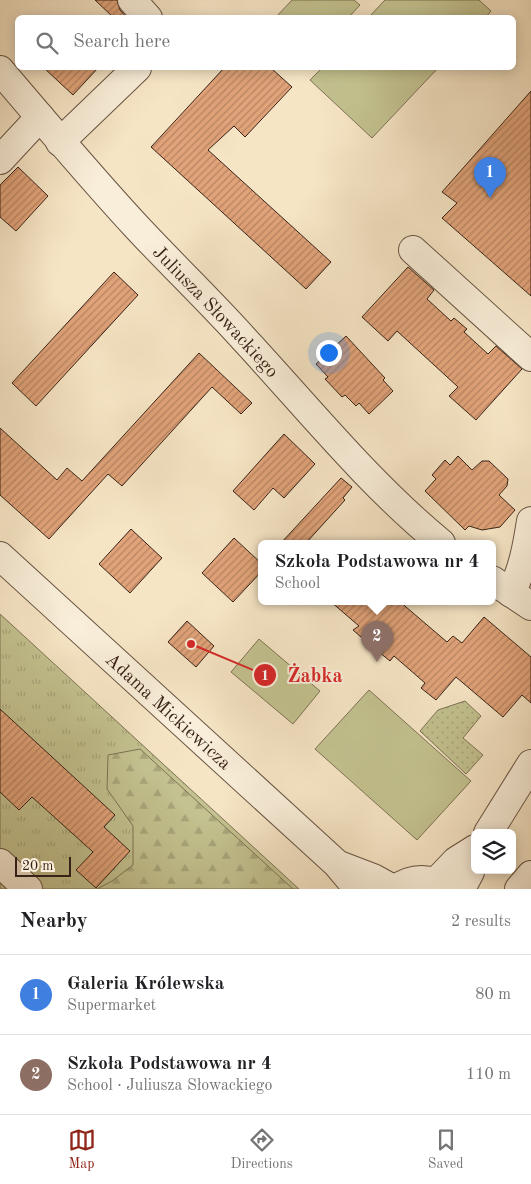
<!DOCTYPE html>
<meta charset="utf-8">
<style>
body{margin:0;font-family:"Old Standard TT",serif;background:#f6f6f6;color:#202124}
.controls{position:absolute;right:15px;bottom:15px;display:grid;overflow:hidden;border-radius:8px;box-shadow:0 2px 12px #0003}
.controls button{width:45px;height:45px;display:grid;place-items:center;padding:0;border:0;border-bottom:1px solid #e0e0e0;background:#fff;color:#202124;font:25px sans-serif}
.scale{position:absolute;left:15px;bottom:12px;width:56px;box-sizing:border-box;padding-left:5px;border:2px solid #392318;border-top:0;font-size:14px;line-height:18px;white-space:nowrap;color:#392318;-webkit-text-stroke:4px #f9eed9;paint-order:stroke}
.you{position:absolute;left:328px;top:352px;width:18px;height:18px;margin:-12px;border:4px solid #fff;border-radius:50%;background:#1a73e8;box-shadow:0 0 0 8px #1a73e833}
.badge{display:grid;place-items:center;width:32px;height:32px;border-radius:50%;background:#8f2418;color:#fff;font-size:16px;font-weight:700}
.pin{position:absolute;translate:-50% -41px;filter:drop-shadow(0 1px 2px #0008)}
.pin::after{content:'';position:absolute;top:26px;width:18px;height:15px;background:inherit;clip-path:polygon(0 0,100% 0,50% 100%)}
.popup{position:absolute;left:258px;top:540px;width:238px;height:65px;box-sizing:border-box;display:grid;place-content:center;border-radius:8px;background:#fff;filter:drop-shadow(0 1px 4px #0005);font-size:16px;white-space:nowrap;color:#757577}
.popup b{font-size:19px;color:#202124}
.popup::after{content:'';position:absolute;left:50%;top:100%;margin-left:-10px;border:10px solid transparent;border-top-color:#fff}
.list{margin:0;padding:0;list-style:none}
h2{display:flex;justify-content:space-between;align-items:center;height:65px;margin:0;padding:0 20px;font-size:21px}
h2 small{font-size:16px;font-weight:400;color:#757577}
.list li{display:grid;grid-template-columns:32px 1fr auto;gap:15px;align-items:center;box-sizing:border-box;height:80px;padding:0 20px;border-top:1px solid #e0e0e0}
.list b{display:block;font-size:19px;white-space:nowrap}
.list p{margin:0;font-size:16px;white-space:nowrap;color:#757577}
.list em{font-size:16px;font-style:normal;color:#757577}
.icon{flex:none;width:28px;height:28px;fill:none;stroke:currentColor;stroke-width:2;stroke-linecap:round;stroke-linejoin:round}
.map{position:relative;flex:none;width:531px;height:889px;overflow:hidden}
.search{position:absolute;background:#fff;box-shadow:0 2px 12px #0003;left:15px;right:15px;top:15px;height:55px;display:flex;align-items:center;gap:12px;box-sizing:border-box;padding:0 18px;border-radius:8px;color:#757577;font-size:19px}
.sheet{height:225px;background:#fff}
nav{display:flex;justify-content:space-around;align-items:center;box-sizing:border-box;height:70px;border-top:1px solid #e0e0e0;background:#fff;font-size:14px;color:#757577}
nav a{display:grid;justify-items:center;gap:2px}
nav .on{color:#8f2418}
.map>svg:first-child{display:block}
.grass{fill:url(#grass-tufts);stroke:#7e7254}
.forest{fill:url(#forest-firs);stroke:#7e7254}
.park{fill:url(#park-dots);stroke:#7e7254}
.pitch{fill:#c3c290;stroke:#7e7254}
.building{fill:url(#building-hatch);stroke:#392318}
.lines{fill:none;stroke-linecap:round;stroke-linejoin:round}
.minor-casing{stroke:#685443;stroke-width:30}
.minor{stroke:#f9eed9;stroke-width:28}
.labels{text-anchor:middle;stroke-width:4;stroke-linejoin:round;paint-order:stroke}
.street-label{font-size:19px;fill:#392318;stroke:#f9eed9}
.leader{fill:none;stroke:#d62828;stroke-width:2}
.callout-dot{fill:#d62828;stroke:#f9eed9;stroke-width:2}
.mark-label{font-size:15px;text-anchor:middle;font-weight:bold;fill:#fff}
.callout-label{font-size:20px;text-anchor:middle;font-weight:bold;fill:#d62828;stroke:#f9eed9;stroke-width:4;stroke-linejoin:round;paint-order:stroke}
</style>
<div class="map">
<svg width="531" height="889" viewBox="0 0 531 889">
<defs>
<pattern id="grass-tufts" width="24" height="20" patternUnits="userSpaceOnUse" patternTransform="scale(1.25)"><rect width="24" height="20" fill="#c3c290"/><path d="M3 7l-1-3M5 7V3M7 7l1-3M15 17l-1-3M17 17v-4M19 17l1-3" fill="none" stroke="#a8a67b"/></pattern>
<pattern id="forest-firs" width="22" height="20" patternUnits="userSpaceOnUse" patternTransform="scale(1.25)"><rect width="22" height="20" fill="#c3c290"/><path d="M5 1l3.5 6h-7zM16 11l3.5 6h-7z" fill="#a8a67b"/></pattern>
<pattern id="park-dots" width="8" height="8" patternUnits="userSpaceOnUse" patternTransform="scale(1.25)"><rect width="8" height="8" fill="#c3c290"/><path d="M2 2h.1M6 6h.1" fill="none" stroke="#a8a67b" stroke-width="1.8" stroke-linecap="round"/></pattern>
<pattern id="building-hatch" width="6" height="6" patternUnits="userSpaceOnUse" patternTransform="scale(1.25)"><rect width="6" height="6" fill="#e1a379"/><path d="M-1 1l2-2M0 6l6-6M5 7l2-2" fill="none" stroke="#b78462"/></pattern>
</defs>
<rect width="100%" height="100%" fill="#f6e5c5"/>
<filter id="stains"><feTurbulence type="fractalNoise" baseFrequency=".004" numOctaves="4"/><feColorMatrix values="0 0 0 0 .2 0 0 0 0 .09 0 0 0 0 .02 0 0 0 .5 -.17"/></filter>
<radialGradient id="worn" r=".72"><stop offset=".6" stop-color="#630" stop-opacity="0"/><stop offset="1" stop-color="#630" stop-opacity=".3"/></radialGradient>
<path class="grass" d="M0,614L299,889H0Z"/>
<path class="forest" d="M140,749L293,889H97L112,881L133,865V826L107,789L108,755Z"/>
<path class="park" d="M465,701L481,716L463,738L483,755L466,774L420,731L438,710Z"/>
<path class="pitch" d="M292,0H354L360,5L349,17H276Z
M385,0H479L491,11L485,18L369,17Z
M322,68H438L372,138L310,80Z
M259,639L320,691L293,724L231,672Z
M369,690L471,781L417,840L315,749Z"/>
<path class="building" d="M95,0H117L120,10L127,18H114Z
M44,68H98L73,95Z
M224,68H271L292,87L245,137L234,126L208,150L331,262L306,289L151,147Z
M531,91V296L442,218L457,203L442,192Z
M18,167L48,196L16,231L0,217V185Z
M408,267L434,290L427,299L451,321L454,318L467,329L464,332L488,354L496,346L522,369L476,420L449,396L458,387L397,331L388,341L362,317Z
M114,272L138,295L36,406L12,383Z
M346,336L385,378L383,380L393,391L369,414L359,403L356,406L345,395L342,397L325,379L328,377L316,364Z
M199,353L252,403L241,414L212,387L122,486L108,474L49,539L0,495V428L57,480L67,468L82,481Z
M284,434L315,464L284,498L273,488L254,510L233,491Z
M458,456L472,470L482,461H489L508,479L507,486L499,495L515,510L500,527L482,530L469,526L465,530L425,491L436,479L432,475L445,460L450,465Z
M341,478L352,487L343,498L345,500L306,543H281Z
M131,529L162,558L130,593L99,564Z
M234,538L262,564V571L233,602L202,573Z
M330,601H399L447,642L453,636L462,643L484,617L531,657V703L522,695L503,717L456,677L436,700L421,688L425,683L394,656L390,661L369,644L353,630L359,626Z
M187,621L214,646L196,667L168,642Z
M0,709L115,815L104,827L130,851L96,888L76,870L93,852L32,797L19,810L0,792Z"/>
<g class="lines">
<g class="minor-casing">
<g id="minor">
<path d="M132,0L148,18"/>
<path id="s1" d="M0,70C44,122 88,174 134,224C170,263 209,300 244,339C308,408 368,483 441,543"/>
<path d="M60,142L137,68"/>
<path d="M0,160L40,117"/>
<path d="M413,250L531,357"/>
<path id="s2" d="M0,556L337,864L358,889"/>
<path d="M492,580L531,606"/>
<path d="M511,593C523,569 527,547 531,521"/>
<path d="M488,833L531,764"/>
<path d="M0,863L28,889"/>
<path d="M339,865L373,878L393,889"/>
<path d="M436,882L456,861L475,849"/>
<path d="M396,889C412,877 431,877 447,889"/>
<path d="M461,889L470,872L475,853"/>
<path d="M519,889L531,875"/>
</g>
</g>
<use href="#minor" class="minor"/>
</g>
<g class="labels">
<g class="street-label">
<text dy="7" stroke="none"><textPath href="#s1" startOffset="324">Juliusza Słowackiego</textPath></text>
<text dy="7" stroke="none"><textPath href="#s2" startOffset="229">Adama Mickiewicza</textPath></text>
</g>
</g>
<path class="leader" d="M191 644L265 675"/>
<g class="callout-dot">
<circle cx="191" cy="644" r="5"/>
<circle cx="265" cy="675" r="12"/>
</g>
<g class="mark-label">
<text x="265" y="680">1</text>
</g>
<g class="callout-label">
<text x="315" y="682">Żabka</text>
</g>
<rect width="100%" height="100%" filter="url(#stains)"/>
<rect width="100%" height="100%" fill="url(#worn)"/>
</svg>
<div class="controls">
<button><svg class="icon" aria-label="layers" viewBox="0 0 24 24"><path d="M12 4l9 5-9 5-9-5zM3 14l9 5 9-5"/></svg></button>
</div>
<div class="scale">20 m</div>
<div class="you"></div>
<div class="pin badge" style="left:490px;top:198px;background:#3f7fe0">1</div>
<div class="pin badge" style="left:377px;top:662px;background:#8d6e63">2</div>
<div class="popup"><b>Szkoła Podstawowa nr 4</b>School</div>
<div class="search"><svg class="icon" aria-label="search" viewBox="0 0 24 24"><circle cx="10" cy="10" r="6"/><path d="M15 15l6 6"/></svg>Search here</div>
</div>
<section class="sheet">
<h2>Nearby<small>2 results</small></h2>
<ul class="list">
<li><span class="badge" style="background:#3f7fe0">1</span><div><b>Galeria Królewska</b><p>Supermarket</p></div><em>80 m</em></li>
<li><span class="badge" style="background:#8d6e63">2</span><div><b>Szkoła Podstawowa nr 4</b><p>School · Juliusza Słowackiego</p></div><em>110 m</em></li>
</ul>
</section>
<nav>
<a class="on"><svg class="icon" aria-label="map" viewBox="0 0 24 24"><path d="M3 6l6-2 6 2 6-2v14l-6 2-6-2-6 2zM9 4v14M15 6v14"/></svg>Map</a>
<a><svg class="icon" aria-label="directions" viewBox="0 0 24 24"><path d="M12 3l9 9-9 9-9-9zM9 14v-3h6M13 9l2 2-2 2"/></svg>Directions</a>
<a><svg class="icon" aria-label="saved" viewBox="0 0 24 24"><path d="M7 4h10v16l-5-4-5 4z"/></svg>Saved</a>
</nav>
